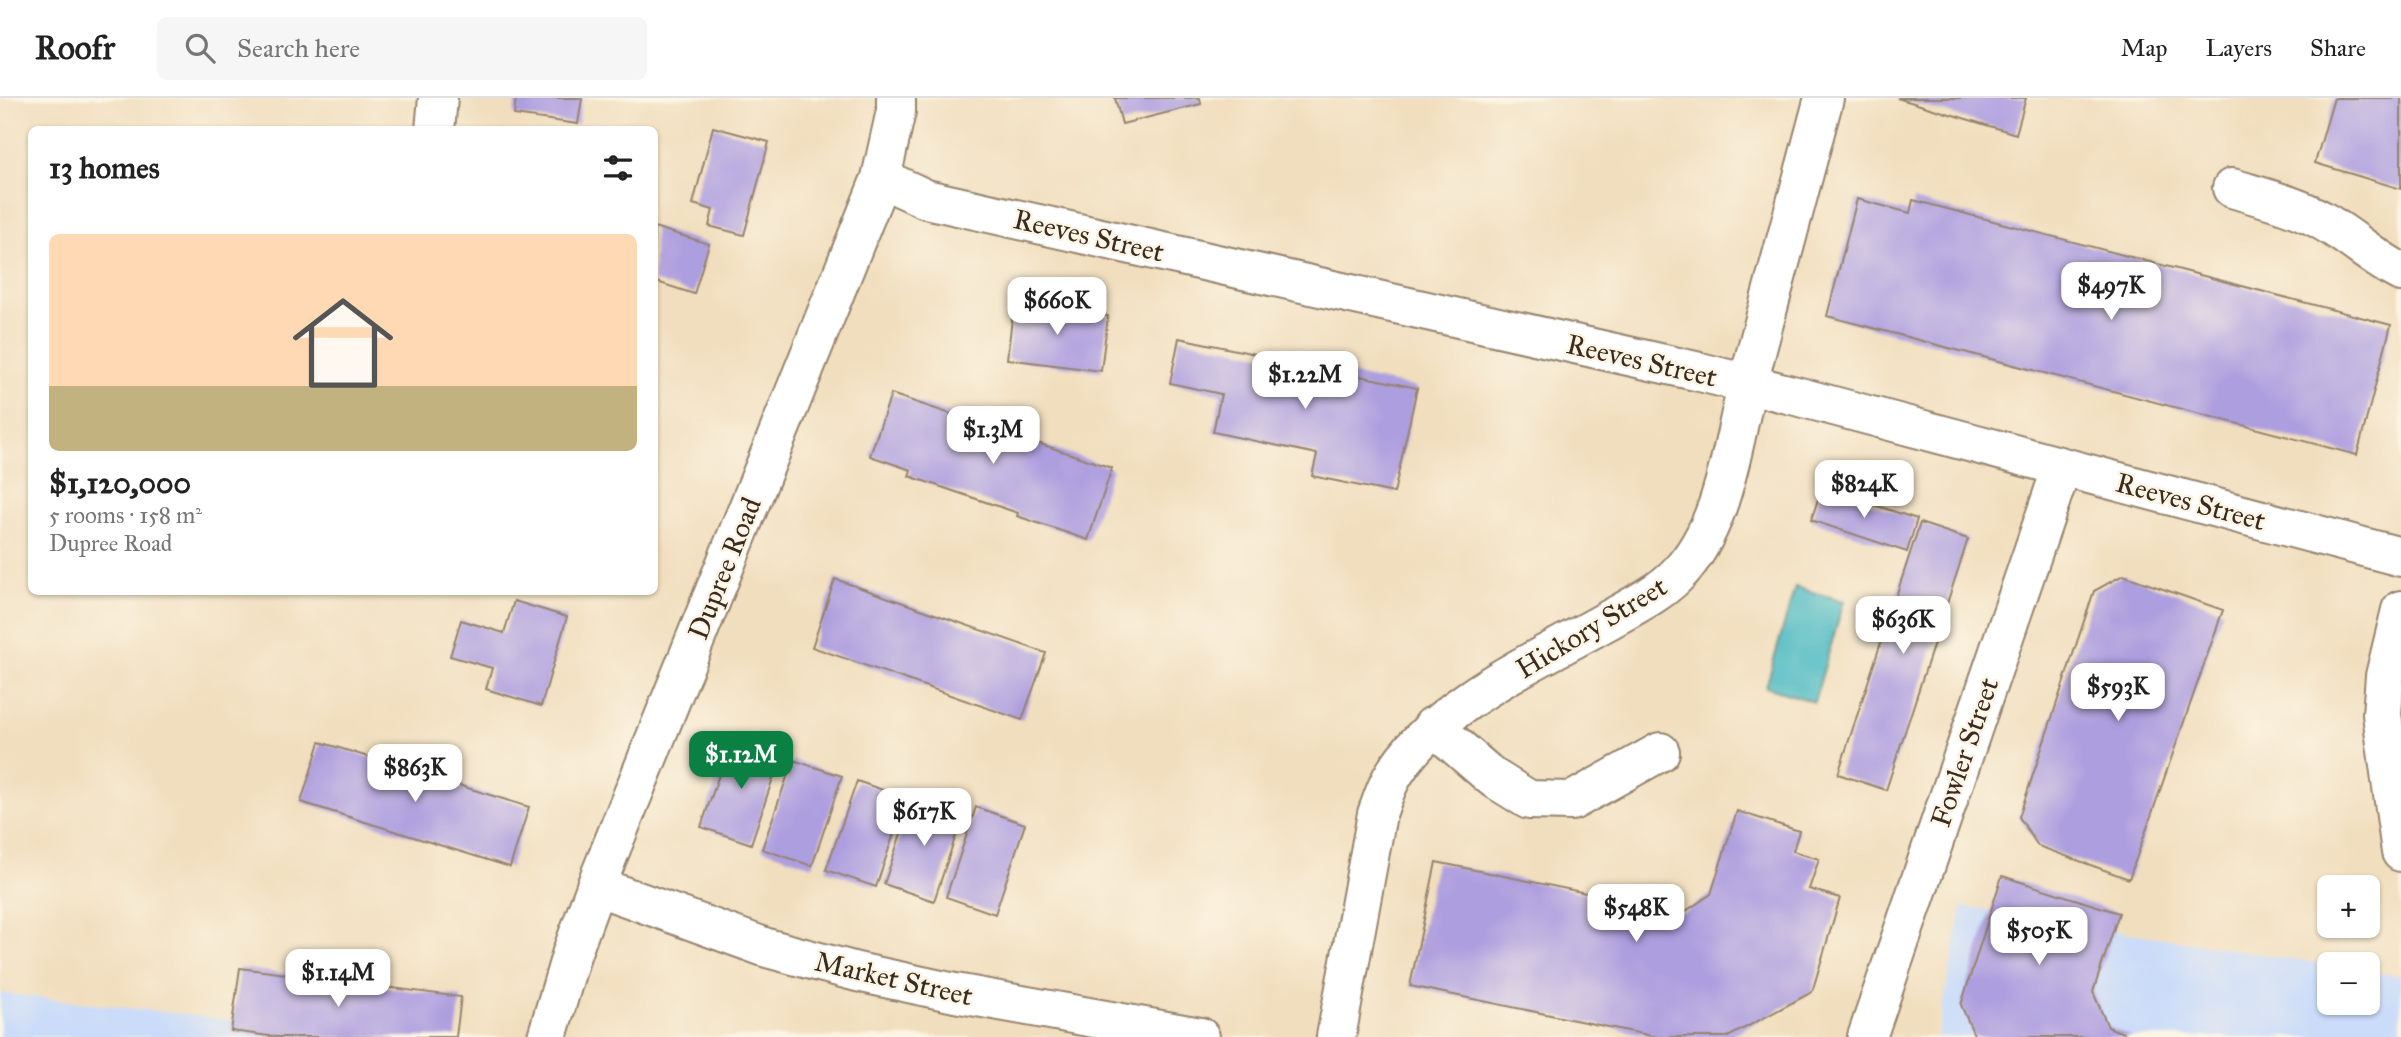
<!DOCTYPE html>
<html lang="en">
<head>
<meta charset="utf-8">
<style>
	:root { --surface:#fff; --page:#f6f6f6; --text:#222; --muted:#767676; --line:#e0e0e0; --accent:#0b8043 }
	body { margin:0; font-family:"IM FELL Great Primer",serif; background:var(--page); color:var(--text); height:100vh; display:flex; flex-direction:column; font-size:26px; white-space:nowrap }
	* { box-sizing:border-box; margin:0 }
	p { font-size:23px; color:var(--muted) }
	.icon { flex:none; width:38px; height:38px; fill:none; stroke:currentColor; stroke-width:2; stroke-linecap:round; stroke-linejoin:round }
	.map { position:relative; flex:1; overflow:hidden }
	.panel { position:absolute; left:28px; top:28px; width:630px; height:469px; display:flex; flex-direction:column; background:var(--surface); border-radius:10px; box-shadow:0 2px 5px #0004 }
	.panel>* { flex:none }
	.fabs { position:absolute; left:2317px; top:777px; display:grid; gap:14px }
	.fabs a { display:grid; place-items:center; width:63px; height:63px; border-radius:10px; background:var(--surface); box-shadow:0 2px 5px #0004; font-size:35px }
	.price { position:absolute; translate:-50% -60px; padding:0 16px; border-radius:14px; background:#fff; color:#222; font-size:23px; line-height:46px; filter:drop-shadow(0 2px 4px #0008) }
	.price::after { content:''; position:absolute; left:50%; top:42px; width:21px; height:16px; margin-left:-10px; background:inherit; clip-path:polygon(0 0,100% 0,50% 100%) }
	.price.current { background:var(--accent); color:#fff }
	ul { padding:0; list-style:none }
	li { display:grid; align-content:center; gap:14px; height:371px; padding:0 21px }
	li span { display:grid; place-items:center; height:217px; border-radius:10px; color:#555 }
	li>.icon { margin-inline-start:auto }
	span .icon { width:126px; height:126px; fill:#fffc; stroke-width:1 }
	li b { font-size:30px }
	h2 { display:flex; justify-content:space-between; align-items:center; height:84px; padding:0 21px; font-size:30px }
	header { display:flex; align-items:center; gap:42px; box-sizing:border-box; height:98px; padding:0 35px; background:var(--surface); border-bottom:2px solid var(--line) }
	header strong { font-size:33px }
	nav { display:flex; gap:38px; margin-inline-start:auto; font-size:24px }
	.search { width:490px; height:63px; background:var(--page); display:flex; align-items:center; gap:18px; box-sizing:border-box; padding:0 24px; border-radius:10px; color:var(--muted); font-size:26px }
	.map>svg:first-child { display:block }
</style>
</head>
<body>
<header>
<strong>Roofr</strong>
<div class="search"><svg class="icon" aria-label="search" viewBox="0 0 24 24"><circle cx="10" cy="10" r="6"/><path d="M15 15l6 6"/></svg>Search here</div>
<nav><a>Map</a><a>Layers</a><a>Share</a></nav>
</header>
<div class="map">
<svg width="2401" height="939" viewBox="0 0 2401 939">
	<rect width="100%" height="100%" fill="#fcf5e5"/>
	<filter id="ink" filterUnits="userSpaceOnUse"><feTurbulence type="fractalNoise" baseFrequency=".0143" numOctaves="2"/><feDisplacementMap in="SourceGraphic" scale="14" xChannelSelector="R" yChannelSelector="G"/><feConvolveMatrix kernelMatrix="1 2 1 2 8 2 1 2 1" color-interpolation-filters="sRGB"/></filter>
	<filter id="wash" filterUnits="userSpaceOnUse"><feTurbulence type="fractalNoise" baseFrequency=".00686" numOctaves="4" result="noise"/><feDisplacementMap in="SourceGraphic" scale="28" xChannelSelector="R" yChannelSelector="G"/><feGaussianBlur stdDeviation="1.57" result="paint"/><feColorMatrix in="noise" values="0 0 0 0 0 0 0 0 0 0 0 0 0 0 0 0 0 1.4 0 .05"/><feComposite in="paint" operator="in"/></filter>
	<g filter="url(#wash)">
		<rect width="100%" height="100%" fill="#f1debe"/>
		<path fill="#cadcf9" d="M1962,808L2329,867V905H2368V873L2401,878V939H1937Z
			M0,895L379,939H0Z"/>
		<path fill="#4bbac2" stroke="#437270" stroke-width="2" d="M1795,489L1844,503L1814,604L1766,589Z"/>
		<g id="blocks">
			<path fill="#ad9edf" d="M516,0H582L578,26L514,17Z
				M1115,0H1200L1201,6L1122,26Z
				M1897,0H2026L2016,36Z
				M2334,0H2401V91L2315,65Z
				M713,29L769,44L744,137L709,128L713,112L693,106Z
				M1857,101L1910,115L1913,102L2391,227L2357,357L1827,218Z
				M654,129L709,146L694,196L654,183Z
				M1014,205L1108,218L1101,273L1007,261Z
				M1179,240L1417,290L1394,395L1312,378L1317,356L1213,334L1221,296L1170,285Z
				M891,296L1112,370L1088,442L1017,418L1018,415L909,378L911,372L870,358Z
				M1822,390L1917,421L1907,454L1811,422Z
				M1920,425L1968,441L1886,692L1838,676Z
				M2123,477L2223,512L2129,781L2038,748L2019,719L2094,493Z
				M835,481L1046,555L1022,622L812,549Z
				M514,503L567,519L541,608L486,591L492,570L450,558L461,522L504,535Z
				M732,639L781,656L751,746L701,729Z
				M320,644L529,709L510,769L301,704Z
				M793,662L842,678L812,768L762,751Z
				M857,683L906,700L876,789L826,772Z
				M914,697L964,713L934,803L884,786Z
				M976,709L1025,726L995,816L946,799Z
				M1737,713L1799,733L1793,753L1819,761L1809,791L1840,800L1812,894L1728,939H1657L1410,888L1436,764L1683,815L1711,796Z
				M2002,778L2119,815L2093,894L2108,929L2133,939H1975L1961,907Z
				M240,870L461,899L456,939H277L231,933Z"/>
		</g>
	</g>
	<g filter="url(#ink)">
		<use href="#blocks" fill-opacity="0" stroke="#96846e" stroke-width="2"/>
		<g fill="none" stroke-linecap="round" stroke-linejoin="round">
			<defs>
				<path id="minor" d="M435,32L438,0
					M881,80L926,101L1700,274L1796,298L2401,459
					M2232,90C2265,100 2299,108 2328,126C2354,141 2374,161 2401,174
					M2401,512L2385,578L2382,616L2401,754
					M1433,628L1492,679L1529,702L1572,703L1660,654
					M596,788L767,850L857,874L955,895L1200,939
					M547,939L572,854L600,778L881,80L896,13V0
					M1336,939L1377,716C1381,705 1385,692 1391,681C1432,608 1534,564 1605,524C1629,510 1657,497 1676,478C1725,430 1732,345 1749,281C1774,188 1799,94 1824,0
					M1867,939L2062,369"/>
			</defs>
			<use href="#minor" stroke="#96846e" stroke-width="42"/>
			<use href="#minor" stroke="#fff" stroke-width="38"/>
		</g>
	</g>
	<g text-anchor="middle" stroke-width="5" stroke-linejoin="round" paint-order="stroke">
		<g font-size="28" fill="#3b2a1e" stroke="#fcf5e5">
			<text transform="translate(1089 137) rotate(13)" y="10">Reeves Street</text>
			<text transform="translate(1642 262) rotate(13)" y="10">Reeves Street</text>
			<text transform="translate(2191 403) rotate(15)" y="10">Reeves Street</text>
			<text transform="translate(724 470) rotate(-68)" y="10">Dupree Road</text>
			<text transform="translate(1591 529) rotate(-31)" y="10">Hickory Street</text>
			<text transform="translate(1964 654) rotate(-71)" y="10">Fowler Street</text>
			<text transform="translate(894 880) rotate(13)" y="10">Market Street</text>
		</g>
	</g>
</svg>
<div class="fabs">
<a>+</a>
<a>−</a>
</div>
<b class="price" style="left:2111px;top:224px">$497K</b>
<b class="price" style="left:1057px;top:239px">$660K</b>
<b class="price" style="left:1305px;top:313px">$1.22M</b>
<b class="price" style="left:993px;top:368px">$1.3M</b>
<b class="price" style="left:1864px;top:422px">$824K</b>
<b class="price" style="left:1903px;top:558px">$636K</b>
<b class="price" style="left:2118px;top:625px">$593K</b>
<b class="price current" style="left:741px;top:693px">$1.12M</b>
<b class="price" style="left:415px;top:706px">$863K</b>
<b class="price" style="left:924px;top:750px">$617K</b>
<b class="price" style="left:1636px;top:846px">$548K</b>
<b class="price" style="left:2039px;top:869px">$505K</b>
<b class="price" style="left:338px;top:911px">$1.14M</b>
<section class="panel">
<h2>13 homes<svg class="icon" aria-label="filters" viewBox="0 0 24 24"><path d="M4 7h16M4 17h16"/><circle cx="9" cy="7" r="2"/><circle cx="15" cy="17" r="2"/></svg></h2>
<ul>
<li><span style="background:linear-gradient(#ffd9b3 70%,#c2b280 0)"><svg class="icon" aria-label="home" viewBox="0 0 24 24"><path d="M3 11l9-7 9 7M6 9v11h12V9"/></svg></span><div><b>$1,120,000</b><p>5 rooms · 158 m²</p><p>Dupree Road</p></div></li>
</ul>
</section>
</div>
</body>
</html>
